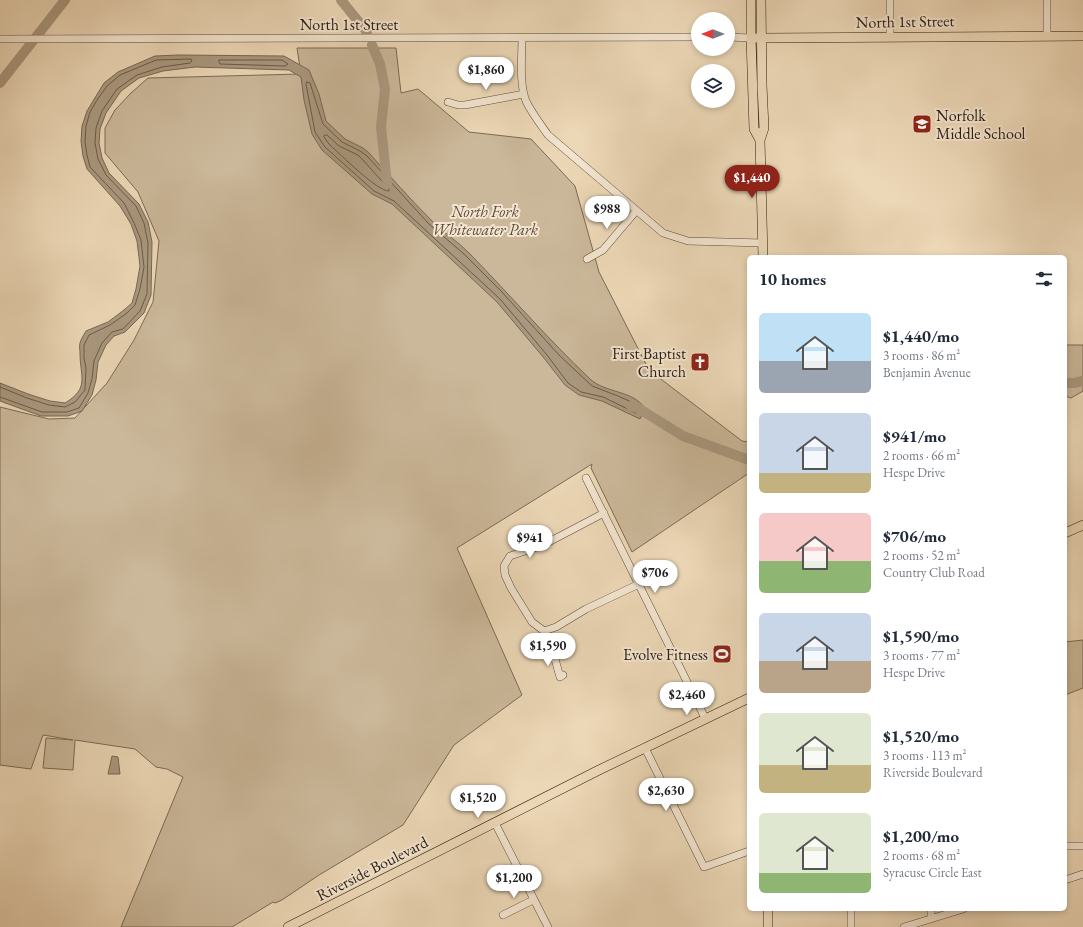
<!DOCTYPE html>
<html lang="en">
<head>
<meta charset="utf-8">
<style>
	:root { --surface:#fff; --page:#f2f2f3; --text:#1f2937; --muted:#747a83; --accent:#8f2418 }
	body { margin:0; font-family:"EB Garamond",serif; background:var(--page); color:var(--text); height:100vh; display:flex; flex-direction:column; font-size:15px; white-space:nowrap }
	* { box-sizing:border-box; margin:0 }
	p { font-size:13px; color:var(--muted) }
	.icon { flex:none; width:22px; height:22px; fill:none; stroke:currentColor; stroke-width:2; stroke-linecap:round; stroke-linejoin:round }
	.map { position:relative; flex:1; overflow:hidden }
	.side { position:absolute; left:747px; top:255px; width:320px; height:656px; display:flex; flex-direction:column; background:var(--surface); border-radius:6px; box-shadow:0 2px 6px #0003 }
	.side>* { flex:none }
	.needle { width:26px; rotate:270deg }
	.fabs { position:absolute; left:691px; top:12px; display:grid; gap:8px }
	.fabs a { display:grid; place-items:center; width:44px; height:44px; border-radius:50%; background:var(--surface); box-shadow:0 2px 6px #0003; font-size:20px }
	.price { position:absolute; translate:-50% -34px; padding:0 9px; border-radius:14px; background:#fff; color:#222; font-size:13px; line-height:26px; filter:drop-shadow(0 1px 2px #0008) }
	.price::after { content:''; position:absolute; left:50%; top:24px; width:12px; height:9px; margin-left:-6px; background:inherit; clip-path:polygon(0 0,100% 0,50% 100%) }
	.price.on { background:var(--accent); color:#fff }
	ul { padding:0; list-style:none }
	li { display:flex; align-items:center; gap:12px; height:100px; padding:0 12px }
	li span { display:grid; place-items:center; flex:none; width:112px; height:80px; border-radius:6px; color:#555 }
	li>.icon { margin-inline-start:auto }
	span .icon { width:48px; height:48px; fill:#fffc; stroke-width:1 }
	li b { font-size:17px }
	h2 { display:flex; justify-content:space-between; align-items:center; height:48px; padding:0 12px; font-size:17px }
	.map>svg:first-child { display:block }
</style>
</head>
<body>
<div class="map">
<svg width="1083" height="927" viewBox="0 0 1083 927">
	<rect width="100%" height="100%" fill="#ecd7b6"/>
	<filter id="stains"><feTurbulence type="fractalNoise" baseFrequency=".005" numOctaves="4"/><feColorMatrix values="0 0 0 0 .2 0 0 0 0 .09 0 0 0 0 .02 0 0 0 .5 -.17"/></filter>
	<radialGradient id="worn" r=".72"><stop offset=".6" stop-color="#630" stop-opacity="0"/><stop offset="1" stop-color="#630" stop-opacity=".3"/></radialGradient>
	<path fill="#cbb89a" stroke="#7a6b56" d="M297,48H396L401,93L418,89L469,132L531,139L575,186L599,272L649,370L742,441L749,442V473L632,552L591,468L592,464L457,548L522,695L454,745L403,825L319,875L282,900L275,903L273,902L232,927H121L183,777L167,769L156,767L135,749L75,740L73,770L43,768L46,738L73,740L43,735L31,769L0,765V407L49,419L75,418L107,383L134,340L153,302L159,241L138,192L105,153V128L115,110L131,93L148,78L301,74Z
		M1065,345H1083V391L1071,398L1065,396Z
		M1083,640V688L1065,695V642Z"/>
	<path fill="#aa987e" stroke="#776753" d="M178,55L284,56L309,70L319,94L326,121L345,139L363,148L369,153C390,176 410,199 431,220C443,233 458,241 470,254C510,295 548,339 590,379C605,393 632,390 645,408L640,419L602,401L579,395L565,385L544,358L497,302L392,204L372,194L322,150L312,134L304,100L301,77L289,70L195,67L163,71L139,78L121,91L106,113L100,129L99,143L102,158L109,173L139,204L148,222L152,242L151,295L144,313L125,332L114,336L106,345L98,362L96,380L92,395L82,411L68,416H41L0,401V383L28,394L50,401L65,403C90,388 80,377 80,353C80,350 79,346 80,343C81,339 84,335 86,331L108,322L124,310L132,303L136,289L140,266L137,241L131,224L120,206L87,169L83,156L81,141L82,126L87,111L104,83L118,72L155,56Z
		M112,756L118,757L120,774H108Z"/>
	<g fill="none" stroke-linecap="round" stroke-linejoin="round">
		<path stroke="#6a5b48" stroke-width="1" d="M219,60H282L288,64L285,66L220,64L219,62Z
			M307,82L310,83L323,124L342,142L360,151L367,156L429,224L464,254L501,291L559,355L592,386L618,396L638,405L640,408L638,412L636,413L603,397L581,392L568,383L547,355L500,299L394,201L374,191L325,147L315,132L306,84Z
			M325,135H327L339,146L358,155L363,160L389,189V191C378,192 340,154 329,144L324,137Z
			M0,387L27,398L49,405L65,407L75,402L85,390L86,368L84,358V345L89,335L110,325L127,313L135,305L140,289L144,267L141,240L134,223L124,203L90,167L87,155L85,142L86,126L90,112L97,100L107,86L120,75L156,60L191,59L192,61L190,63L162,67L137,75L117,89L102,111L96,128L95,143L98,159L106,175L136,206L144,223L148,243L147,294L140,311L123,329L112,332L102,343L94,361L92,379L88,393L79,408L67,412H42L0,397"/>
		<path stroke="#aa987e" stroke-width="10" d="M341,0L367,32
			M372,45L380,64L385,89L381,127L387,184
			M0,83L65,0
			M1065,383H1074L1083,381
			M631,406L638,408L683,436L749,460"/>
		<defs>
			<path id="minor" d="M890,0V37
				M1047,0V36
				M728,37L751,38
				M522,38C522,56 519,84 526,101C531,112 541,125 548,135L663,233L688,241L763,243
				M0,39L698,37
				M448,102L458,105H465L524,94
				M587,259L603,250L636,211
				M586,478L705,718
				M544,631L556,627L586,609L639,584
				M563,675L560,677L550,641L544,631L532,622L511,588L505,575L504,566L510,556L543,545L604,513
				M645,748L704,867L749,851
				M495,823L548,927
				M1065,846H1083
				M1065,880L1083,874
				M851,909V927
				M931,909V919
				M503,915L533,900
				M904,927L963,909"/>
			<path id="major" d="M751,0V38L754,129L760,140
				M761,0L762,85L764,128L760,140L763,257
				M751,38L1083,36
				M1065,533L1083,525
				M768,909V927
				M288,927L599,770L749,698"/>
		</defs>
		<use href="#minor" stroke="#5a4c3b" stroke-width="8"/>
		<use href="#major" stroke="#2a1e12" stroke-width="10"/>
		<use href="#minor" stroke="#f3e5d0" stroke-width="7"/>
		<use href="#major" stroke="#ecd7b6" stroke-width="9"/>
	</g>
	<defs>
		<symbol id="school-square" viewBox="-11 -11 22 22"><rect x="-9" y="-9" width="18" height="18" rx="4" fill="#8f2418" stroke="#f3e5d0"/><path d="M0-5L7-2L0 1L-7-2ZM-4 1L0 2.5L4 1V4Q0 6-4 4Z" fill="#fff"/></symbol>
		<symbol id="church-square" viewBox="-11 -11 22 22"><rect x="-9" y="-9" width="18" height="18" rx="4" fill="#8f2418" stroke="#f3e5d0"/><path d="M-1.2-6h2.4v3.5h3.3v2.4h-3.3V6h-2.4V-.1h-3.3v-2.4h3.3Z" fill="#fff"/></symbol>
		<symbol id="stadium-square" viewBox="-11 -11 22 22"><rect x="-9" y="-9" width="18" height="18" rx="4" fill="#8f2418" stroke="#f3e5d0"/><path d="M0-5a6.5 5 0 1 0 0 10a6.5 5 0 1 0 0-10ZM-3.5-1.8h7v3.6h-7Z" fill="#fff"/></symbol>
	</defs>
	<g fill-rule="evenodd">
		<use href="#school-square" x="911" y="113" width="22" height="22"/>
		<use href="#church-square" x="689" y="351" width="22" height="22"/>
		<use href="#stadium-square" x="711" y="643" width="22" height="22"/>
	</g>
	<g text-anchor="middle" stroke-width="4" stroke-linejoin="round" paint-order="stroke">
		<g font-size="16" fill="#2a1e12" stroke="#f3e5d0">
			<text transform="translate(905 21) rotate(-1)" y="6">North 1st Street</text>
			<text x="349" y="30">North 1st Street</text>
			<text transform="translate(372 868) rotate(-27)" y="6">Riverside Boulevard</text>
		</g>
		<g font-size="16" fill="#2a1e12" stroke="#f3e5d0" text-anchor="end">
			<text x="936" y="121" text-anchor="start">Norfolk<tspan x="936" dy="18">Middle School</tspan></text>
			<text x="686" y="359">First Baptist<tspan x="686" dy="18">Church</tspan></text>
			<text x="708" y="660">Evolve Fitness</text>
		</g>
		<g font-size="16" font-style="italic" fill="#5a4c3b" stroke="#f3e5d0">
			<text x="485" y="217">North Fork<tspan x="485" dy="18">Whitewater Park</tspan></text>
		</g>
	</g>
	<rect width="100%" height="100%" filter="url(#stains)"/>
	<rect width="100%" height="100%" fill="url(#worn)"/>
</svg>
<div class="fabs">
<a><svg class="needle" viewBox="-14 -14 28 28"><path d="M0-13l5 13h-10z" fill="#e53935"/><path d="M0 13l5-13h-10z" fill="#747a83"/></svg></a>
<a><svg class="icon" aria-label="layers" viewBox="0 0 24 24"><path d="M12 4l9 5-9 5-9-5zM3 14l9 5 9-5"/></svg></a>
</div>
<b class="price" style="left:486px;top:91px">$1,860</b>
<b class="price on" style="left:752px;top:199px">$1,440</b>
<b class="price" style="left:607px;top:230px">$988</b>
<b class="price" style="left:530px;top:559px">$941</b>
<b class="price" style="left:655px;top:594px">$706</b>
<b class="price" style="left:548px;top:667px">$1,590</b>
<b class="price" style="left:687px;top:716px">$2,460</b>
<b class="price" style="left:666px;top:812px">$2,630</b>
<b class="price" style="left:478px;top:819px">$1,520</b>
<b class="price" style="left:514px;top:899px">$1,200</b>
<section class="side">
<h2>10 homes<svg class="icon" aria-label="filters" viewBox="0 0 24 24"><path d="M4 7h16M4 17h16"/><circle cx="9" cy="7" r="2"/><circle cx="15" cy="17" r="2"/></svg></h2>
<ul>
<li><span style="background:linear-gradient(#bfe0f5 60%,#9aa5b1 0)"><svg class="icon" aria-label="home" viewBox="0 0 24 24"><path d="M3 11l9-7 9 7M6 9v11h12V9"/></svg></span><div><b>$1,440/mo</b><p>3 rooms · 86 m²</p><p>Benjamin Avenue</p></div></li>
<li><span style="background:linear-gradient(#c9d6e8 75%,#c2b280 0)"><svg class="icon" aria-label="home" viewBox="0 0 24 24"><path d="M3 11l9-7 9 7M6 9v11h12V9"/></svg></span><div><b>$941/mo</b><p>2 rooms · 66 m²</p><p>Hespe Drive</p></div></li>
<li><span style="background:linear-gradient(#f6c9c9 60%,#8fb573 0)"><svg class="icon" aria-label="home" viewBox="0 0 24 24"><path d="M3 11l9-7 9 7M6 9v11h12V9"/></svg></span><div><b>$706/mo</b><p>2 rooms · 52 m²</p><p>Country Club Road</p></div></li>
<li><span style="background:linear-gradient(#c9d6e8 60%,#b9a48a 0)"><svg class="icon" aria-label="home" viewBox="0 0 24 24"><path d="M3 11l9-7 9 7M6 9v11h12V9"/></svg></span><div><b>$1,590/mo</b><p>3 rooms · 77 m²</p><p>Hespe Drive</p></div></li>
<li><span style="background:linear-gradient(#dfe7d0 65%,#c2b280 0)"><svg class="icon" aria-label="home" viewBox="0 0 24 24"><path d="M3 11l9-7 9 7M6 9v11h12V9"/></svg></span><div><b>$1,520/mo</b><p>3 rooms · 113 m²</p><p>Riverside Boulevard</p></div></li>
<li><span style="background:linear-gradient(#dfe7d0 75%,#8fb573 0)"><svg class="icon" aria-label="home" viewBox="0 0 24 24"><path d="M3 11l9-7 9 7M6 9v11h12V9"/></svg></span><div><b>$1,200/mo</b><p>2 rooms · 68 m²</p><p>Syracuse Circle East</p></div></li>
</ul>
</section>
</div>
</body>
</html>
